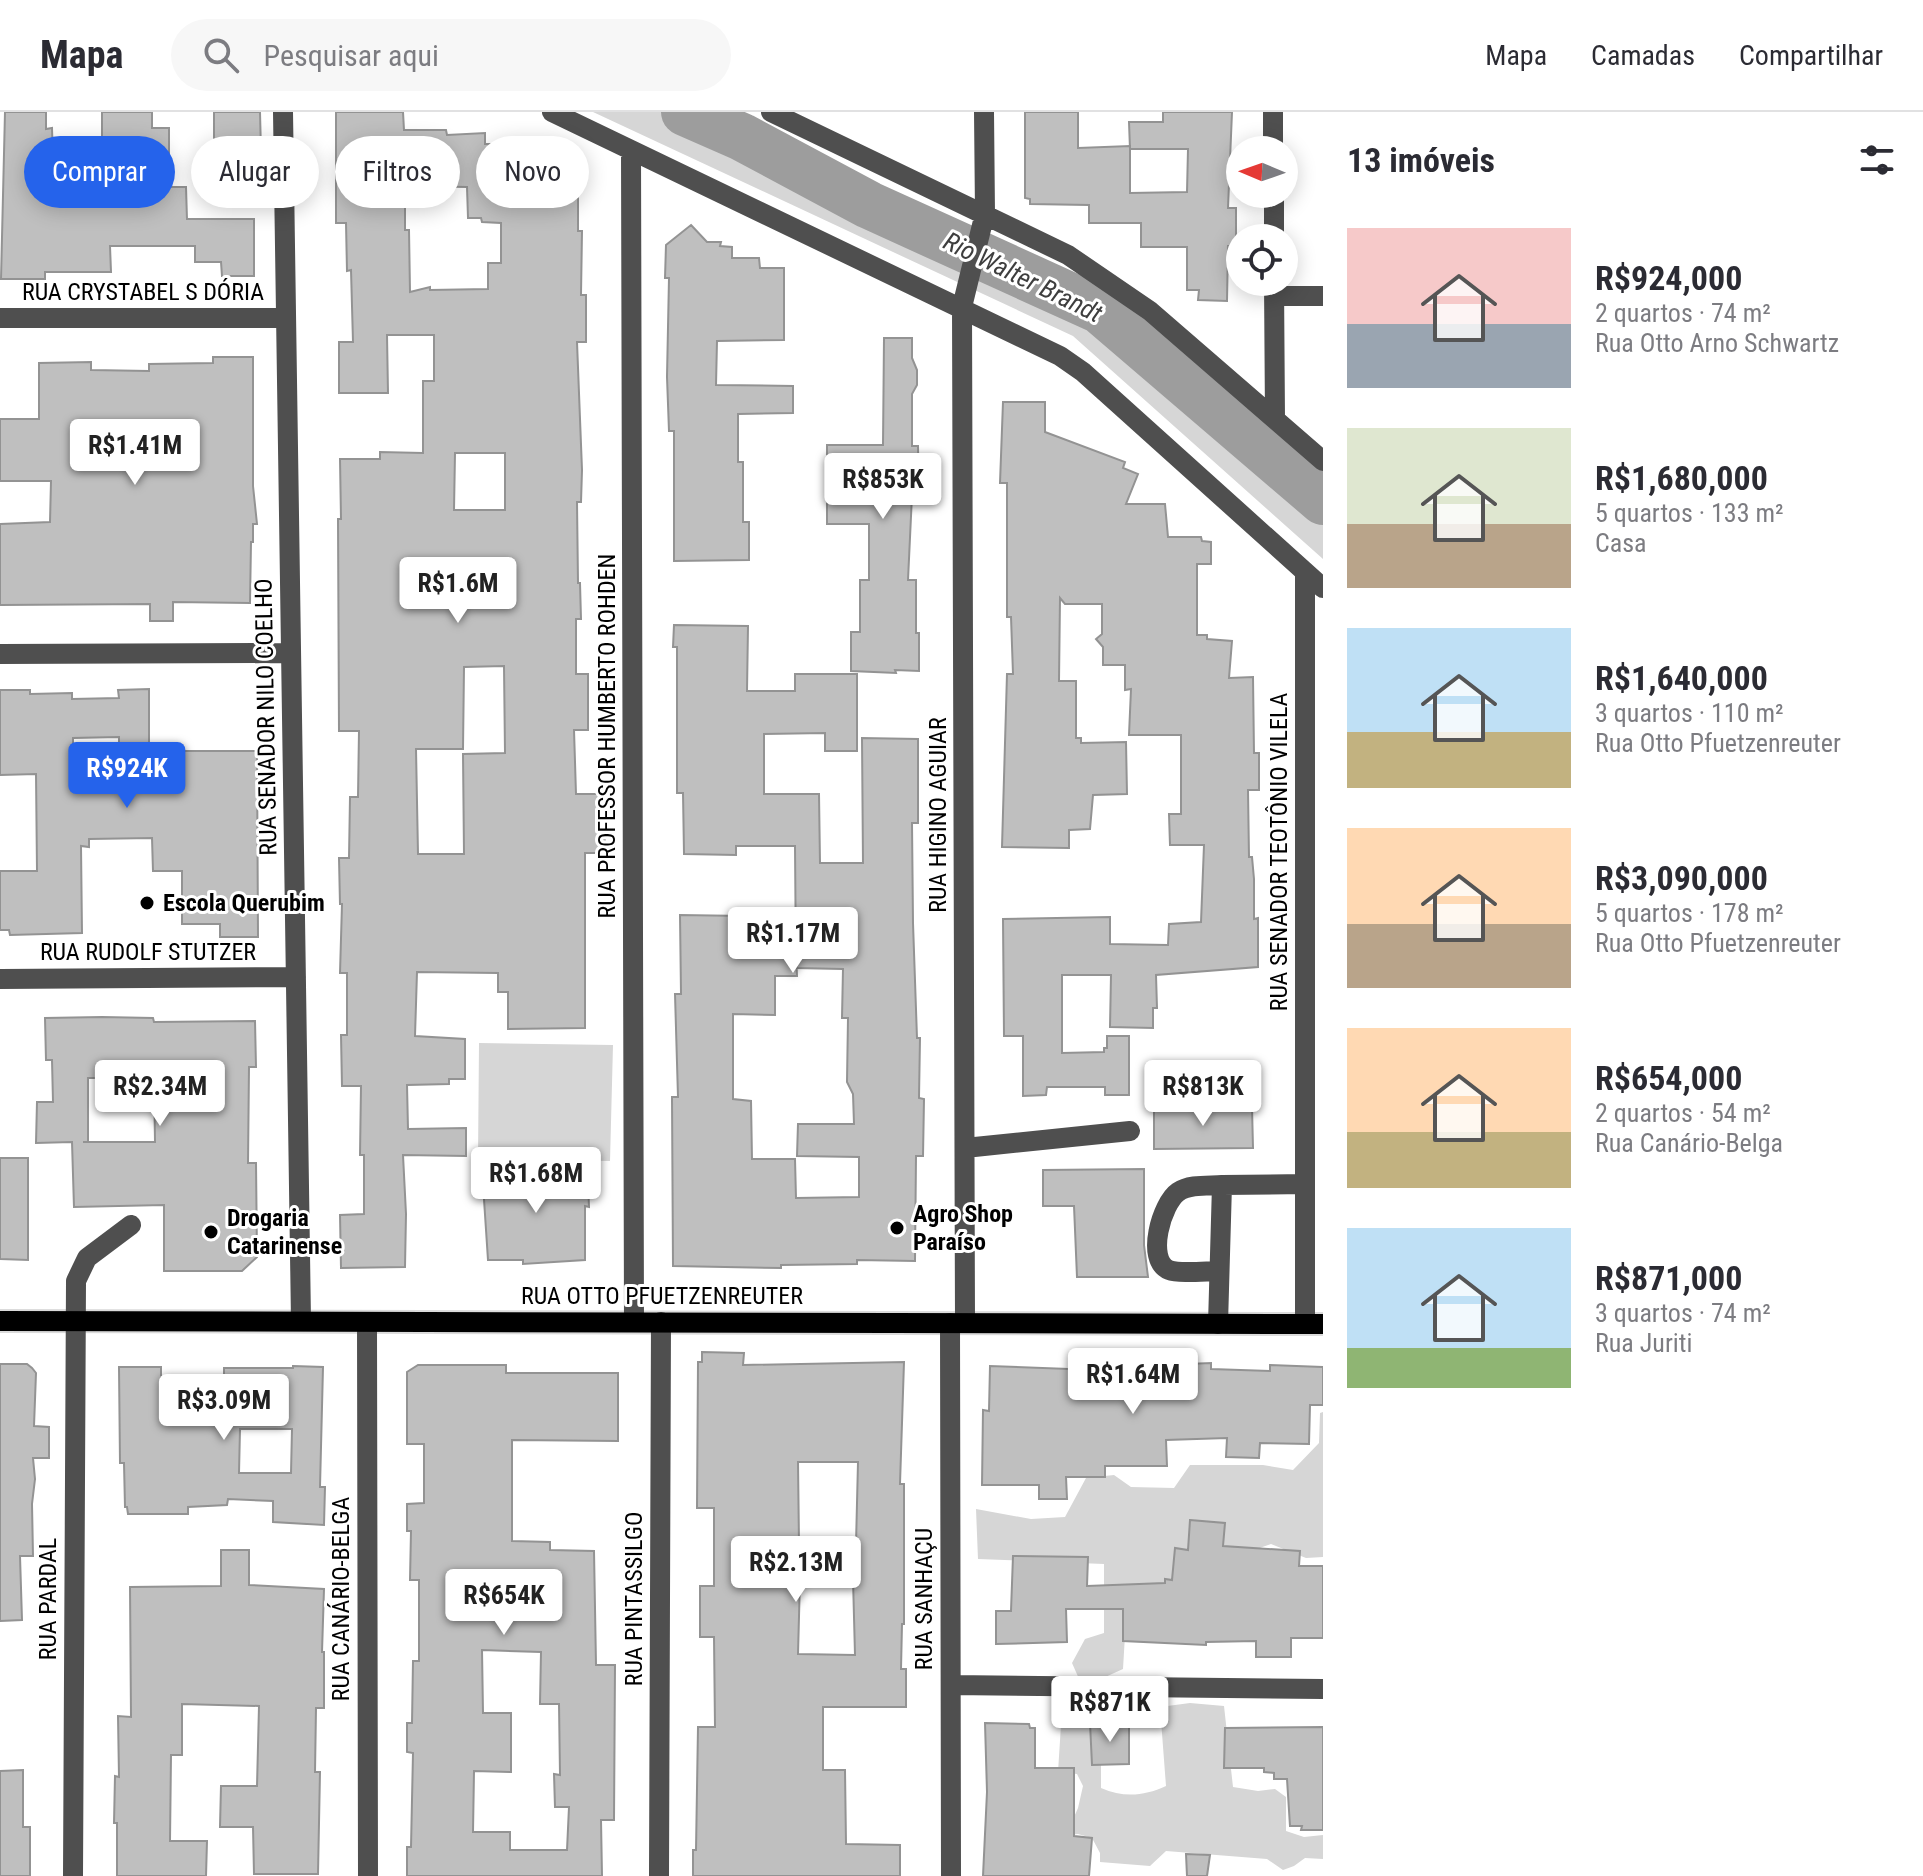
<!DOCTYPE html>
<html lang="pt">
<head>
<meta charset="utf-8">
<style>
	:root { --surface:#fff; --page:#f7f7f7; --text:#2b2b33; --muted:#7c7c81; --line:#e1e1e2; --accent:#2563eb }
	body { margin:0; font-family:"Roboto Condensed",sans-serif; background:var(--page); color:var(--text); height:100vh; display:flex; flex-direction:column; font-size:30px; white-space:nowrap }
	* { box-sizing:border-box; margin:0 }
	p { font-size:26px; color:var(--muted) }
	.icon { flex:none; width:44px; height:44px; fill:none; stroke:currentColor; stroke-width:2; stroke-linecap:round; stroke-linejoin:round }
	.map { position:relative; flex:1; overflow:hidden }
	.panel { display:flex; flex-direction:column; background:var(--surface); width:600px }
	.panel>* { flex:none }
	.hud { position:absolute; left:24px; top:24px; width:760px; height:72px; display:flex; gap:16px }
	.needle { width:52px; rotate:272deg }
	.controls { position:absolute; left:1226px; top:24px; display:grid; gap:16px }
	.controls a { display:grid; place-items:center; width:72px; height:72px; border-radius:50%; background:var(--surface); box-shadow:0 4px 20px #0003; font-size:40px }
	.price { position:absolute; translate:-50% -68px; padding:0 18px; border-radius:8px; background:#fff; color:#222; font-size:26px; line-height:52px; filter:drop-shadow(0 2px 4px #0008) }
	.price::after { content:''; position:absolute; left:50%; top:48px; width:24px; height:18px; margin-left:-12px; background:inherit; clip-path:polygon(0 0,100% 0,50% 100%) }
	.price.on { background:var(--accent); color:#fff }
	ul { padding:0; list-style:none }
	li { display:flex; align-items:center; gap:24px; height:200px; padding:0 24px }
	li span { display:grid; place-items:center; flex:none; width:224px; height:160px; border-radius:0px; color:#555 }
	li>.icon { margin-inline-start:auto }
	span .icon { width:96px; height:96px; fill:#fffc; stroke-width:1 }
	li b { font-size:34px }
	h2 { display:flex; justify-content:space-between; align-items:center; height:96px; padding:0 24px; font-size:34px }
	.chip { padding:0 28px; border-radius:36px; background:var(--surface); box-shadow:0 4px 20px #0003; font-size:28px; line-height:72px }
	.chip.on { background:var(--accent); color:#fff }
	header { display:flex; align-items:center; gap:48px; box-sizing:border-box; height:112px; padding:0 40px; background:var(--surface); border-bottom:2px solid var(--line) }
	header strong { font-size:38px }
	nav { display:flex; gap:44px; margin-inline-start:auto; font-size:28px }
	.search { width:560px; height:72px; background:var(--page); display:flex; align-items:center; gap:20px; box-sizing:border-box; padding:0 28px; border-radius:44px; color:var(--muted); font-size:30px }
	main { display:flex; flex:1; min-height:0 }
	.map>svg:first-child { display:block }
</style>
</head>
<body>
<header>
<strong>Mapa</strong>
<div class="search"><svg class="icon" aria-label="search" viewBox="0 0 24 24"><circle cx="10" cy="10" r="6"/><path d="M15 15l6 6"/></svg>Pesquisar aqui</div>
<nav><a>Mapa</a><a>Camadas</a><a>Compartilhar</a></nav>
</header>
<main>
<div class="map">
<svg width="1323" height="1764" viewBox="0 0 1323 1764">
	<rect width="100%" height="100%" fill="#fff"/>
	<path fill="#d6d6d6" d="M593,0H705L1124,203L1323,378V447L1073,224Z
		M479,931L613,933L610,1049L478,1047Z
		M1323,1300V1445L1306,1446L1271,1432L1234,1445L1126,1506L1123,1557L1103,1566L1080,1569L1072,1551L1085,1527L1104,1521V1452L978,1447L976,1397L1031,1407L1065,1405L1086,1366L1114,1363L1131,1375L1174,1376L1190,1353H1263L1293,1358L1319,1331L1320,1301Z
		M1190,1591L1224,1594L1233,1675L1258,1679L1275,1677L1286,1685V1719L1304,1725L1323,1723V1747L1305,1746L1294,1754L1283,1758L1267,1747L1166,1739L1150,1754L1100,1750V1741L1092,1726L1078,1722L1066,1723L1078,1696L1083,1674L1077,1662L1058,1660L1061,1613L1085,1612L1101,1618V1676C1124,1686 1144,1684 1166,1674L1160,1595Z"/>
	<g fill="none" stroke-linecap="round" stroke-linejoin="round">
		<path stroke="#9d9d9d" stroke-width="48" d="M685,0L742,25L869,93L1100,198L1323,389"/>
	</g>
	<path fill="#bfbfbf" stroke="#939393" stroke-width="2" fill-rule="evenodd" d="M5,0H46V17L52,16L53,50H102V0H152V16H169V75H186L187,107H254V164H222L221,150H195V134H110L111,160H45V167H1Z
		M214,0H260L261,39H214Z
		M336,0H403L404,18H446L447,23L485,21V32H490L491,37H516V55H552V71L564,70L565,77L578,76V119H582L581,183H586V230H577L582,358L581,390H577L578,471H580L581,507H576V562H588V618H574L576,682H604L605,741H585V916L508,917V880H498V861L417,860L415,924L465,927V967H449V972L407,973L408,1017L466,1016V1044L403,1043L406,1102L405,1155L341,1156L340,1103L364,1102V1043H360L361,974H342L341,923H347V861H340L342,792H340L339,746H349L350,685H358L359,619H339L338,407H341L340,347H380V340L423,341V269H434V223H387L388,281H339V230H353L351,158L347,159L346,111H336ZM405,74L467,75L468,106H481L482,110L501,111V151H488V177L430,178V175L410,180L409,118H405ZM455,341H505V398H454ZM504,554L505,641L463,642L464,742H418L416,637H463L464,555Z
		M1025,0H1078V36L1130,34V81L1187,80L1188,37H1130L1129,10H1163V0H1232L1228,96H1236V134H1228L1227,189L1198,188L1199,178H1187V135H1141V111H1089V93L1030,92V87L1025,86Z
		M691,113L707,130H721L720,134L732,135V146H759L760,156H784V228L717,229L716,273L793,274V301L738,302V350H743V410H749V448L674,449V319H669L667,265L669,166H665L666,133Z
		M884,226H912V246L917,258V273L912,282V334H918L919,383H912L908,468H916V521H919V559L895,558L896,561L851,559V520H860V468H869V412H827V333H883Z
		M213,245H253V374L257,412H253V430H251L250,491L173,490V509H150V492L0,493V412L50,410L51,369H0V307H39V251L91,250V258L149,259V252L213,251Z
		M1003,290H1045V320L1125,350L1123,356L1138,362L1126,392H1165L1168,425H1201L1202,429L1211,430V452H1197V523H1207V527L1232,529L1229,566L1253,565L1254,641H1259V678H1248L1249,745H1252L1254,767V807L1258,806V855L1156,863L1157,896H1153V916L1110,915L1111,863H1062V941L1104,940V936H1107V924H1129V983H1105V975H1047L1046,983L1023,984V924H1004L1003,807L1110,805V832L1168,833L1169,812L1201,810L1204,733H1170L1169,702H1181V623H1129L1131,577L1125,578V553H1103V535L1096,527L1102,522V492H1065L1060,486L1059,569H1076V626H1081V631L1126,630L1127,682L1093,683L1090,717L1069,718V736L1002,735L1007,562H1013L1011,505H1007V371H1000Z
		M674,513L748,514L747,579H795V562H857V639H825V621L764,622V682H819L820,751H863L862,626L918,627V711H912L913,811L917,926H920L919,986L924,987L923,1044H916L915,1149L857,1148V1152L781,1153V1156L673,1154L672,985H678L675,882H681L680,803L745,804L746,839H796L797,864H775V903L733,902V987L751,989L752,1047H795L796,1086L859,1085V1045L797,1044L798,1012H854L853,982L847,970L848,906H842L843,857L796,856L795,734H736V743L684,742L683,681H677V535H673Z
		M149,577V639H257L258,825H220V812H182V759H153L152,726L89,727V735L81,734L82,821L10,823L9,818H0V759H37L36,662L0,663V578H30V582L72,581V587L119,586L118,578ZM119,625V675H73V626Z
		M102,905L153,906L154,910L255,909L256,955H249L248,1051H256L257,1145L242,1159H164V1093L74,1095L72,1030L36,1031L37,990H53L52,948H46L45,906ZM88,966H154L155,1030H83H88Z
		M1252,995L1253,1036L1154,1037V996Z
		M0,1046H28V1148L0,1147Z
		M482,1057H584V1070H588L589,1095L585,1094V1148L523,1152V1148H488Z
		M1144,1057V1133L1148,1165H1077L1074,1094H1043V1058Z
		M702,1240L744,1241L743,1253L904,1250L900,1372H904V1512H902L901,1557H906V1595H823V1658H845L846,1732L900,1733V1764H693V1738H696L698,1615H715L714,1525H700V1474H714V1396H697L698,1250H702ZM798,1350H858L856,1432H799ZM800,1467H853L855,1543L798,1542Z
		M1069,1246L1161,1249V1253L1211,1251V1257L1270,1259V1253L1323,1255V1293H1310L1309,1332L1260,1331L1259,1346L1226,1345L1227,1326L1166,1328L1167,1354H1105V1365H1066L1067,1387H1039V1373H982L983,1298L989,1299L990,1254L1069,1257Z
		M0,1252H27L32,1256L36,1261L34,1314L49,1315V1346H33L35,1367L32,1392L33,1444H20L22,1508L0,1509Z
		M418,1253H506V1261H618V1329L512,1328V1429L550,1430V1438L594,1439L596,1553H615L614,1708H601L602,1764H407V1735H411L413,1641L407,1640V1611H412L413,1549H419V1468H410L411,1419H407V1392L424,1391V1332H407V1260ZM482,1538L541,1540L540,1592H559L560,1663L554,1662L555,1695H569L567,1738H510V1720H473L474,1659L511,1660V1601H483Z
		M293,1254L323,1255L320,1375H325L324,1413L273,1410V1389L228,1387L227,1393L188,1395V1402H128L127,1395H125L124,1351H120L119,1255H161V1270L224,1272V1256H293ZM240,1317H292L291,1361H239Z
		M1190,1408L1225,1411L1223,1434L1300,1439L1299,1454H1323V1526H1291V1545H1256V1529L1206,1530V1533L1123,1529V1497H1066L1067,1530L996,1532V1499H1011L1013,1444L1088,1445L1087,1474L1165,1471V1467L1172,1468L1175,1436L1188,1438Z
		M221,1438H249V1473L324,1477L322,1540H324V1596H316L315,1660H320L318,1762H254L253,1715H220L221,1674H257L259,1594L182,1592V1643H171L170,1729H207L206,1764H117V1711H114L115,1664L119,1665L118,1604L131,1605L130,1475L221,1474Z
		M985,1611L1029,1612L1030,1616H1035V1656H1074V1724L1092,1726L1089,1764H983L987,1680Z
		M1090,1611L1129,1612V1652L1092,1653Z
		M1323,1615V1718H1301L1302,1714H1290L1287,1667H1274V1661L1264,1660V1656H1224L1225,1616Z
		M23,1658V1715H30V1764H0V1659Z
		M1186,1742L1210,1743L1207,1764H1187Z"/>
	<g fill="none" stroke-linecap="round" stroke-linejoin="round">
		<defs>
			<path id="major" d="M0,1209L1323,1212"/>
		</defs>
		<use href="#major" stroke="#dbdbdb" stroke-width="24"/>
		<path stroke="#4f4f4f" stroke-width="20" d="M283,0L301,1209
			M552,0L1060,244L1083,260L1323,476
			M771,0L1068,143L1150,199L1323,349
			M1273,0V38
			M631,38L634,1210
			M1274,82V126
			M1274,170L1275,307
			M1275,184H1323
			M0,206H286
			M0,542L291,541
			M0,867L296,865
			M965,1036L1130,1019
			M1219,1159C1207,1159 1179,1162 1169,1158C1145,1148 1162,1091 1178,1080C1190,1072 1208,1074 1222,1073
			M367,1210L368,1764
			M950,1211L951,1764
			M965,1211L962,195L985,101L984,0
			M1218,1212L1222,1073L1305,1072
			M1305,1212V460
			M951,1573L1323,1577
			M73,1764L76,1169L87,1146L131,1113
			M659,1764L661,1210"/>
		<use href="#major" stroke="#000" stroke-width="20"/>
	</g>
	<g fill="#000" stroke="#fff" stroke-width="3">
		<circle cx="147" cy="791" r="8"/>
		<circle cx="897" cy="1116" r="8"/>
		<circle cx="211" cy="1120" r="8"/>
	</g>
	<g text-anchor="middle" stroke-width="6" stroke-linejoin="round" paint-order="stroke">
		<g font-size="24" fill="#000" stroke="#fff">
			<text x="143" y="188">RUA CRYSTABEL S DÓRIA</text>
			<text transform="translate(266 605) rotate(-91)" y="8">RUA SENADOR NILO COELHO</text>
			<text transform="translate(607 624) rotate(-90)" y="8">RUA PROFESSOR HUMBERTO ROHDEN</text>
			<text transform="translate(938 703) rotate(-90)" y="8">RUA HIGINO AGUIAR</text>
			<text transform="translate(1279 740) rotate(-90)" y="8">RUA SENADOR TEOTÔNIO VILELA</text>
			<text x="148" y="848">RUA RUDOLF STUTZER</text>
			<text x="662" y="1192">RUA OTTO PFUETZENREUTER</text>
			<text transform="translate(48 1487) rotate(-90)" y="8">RUA PARDAL</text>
			<text transform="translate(341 1487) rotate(-90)" y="8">RUA CANÁRIO-BELGA</text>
			<text transform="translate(634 1487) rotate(-90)" y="8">RUA PINTASSILGO</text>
			<text transform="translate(924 1487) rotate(-90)" y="8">RUA SANHAÇU</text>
		</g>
		<g font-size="24" font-weight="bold" fill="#000" stroke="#fff" text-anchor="start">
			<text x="163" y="799">Escola Querubim</text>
			<text x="913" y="1110">Agro Shop<tspan x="913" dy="28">Paraíso</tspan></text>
			<text x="227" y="1114">Drogaria<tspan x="227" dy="28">Catarinense</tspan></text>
		</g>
		<g font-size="26" font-style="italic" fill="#3e3e3e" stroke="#fff">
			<text transform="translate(1023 165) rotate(26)" y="9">Rio Walter Brandt</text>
		</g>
	</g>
</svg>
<div class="controls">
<a><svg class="needle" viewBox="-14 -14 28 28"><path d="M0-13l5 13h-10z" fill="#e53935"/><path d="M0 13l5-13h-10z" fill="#7c7c81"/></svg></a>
<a><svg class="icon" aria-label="locate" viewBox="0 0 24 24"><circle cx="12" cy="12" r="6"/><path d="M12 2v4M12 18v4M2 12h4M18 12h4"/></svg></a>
</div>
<b class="price" style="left:135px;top:375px">R$1.41M</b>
<b class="price" style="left:883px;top:409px">R$853K</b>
<b class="price" style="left:458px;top:513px">R$1.6M</b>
<b class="price on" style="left:127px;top:698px">R$924K</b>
<b class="price" style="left:793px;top:863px">R$1.17M</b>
<b class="price" style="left:160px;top:1016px">R$2.34M</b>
<b class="price" style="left:1203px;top:1016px">R$813K</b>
<b class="price" style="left:536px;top:1103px">R$1.68M</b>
<b class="price" style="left:1133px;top:1304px">R$1.64M</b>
<b class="price" style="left:224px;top:1330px">R$3.09M</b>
<b class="price" style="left:796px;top:1492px">R$2.13M</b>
<b class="price" style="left:504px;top:1525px">R$654K</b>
<b class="price" style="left:1110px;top:1632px">R$871K</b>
<div class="hud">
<a class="chip on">Comprar</a>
<a class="chip">Alugar</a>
<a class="chip">Filtros</a>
<a class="chip">Novo</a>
</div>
</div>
<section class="panel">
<h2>13 imóveis<svg class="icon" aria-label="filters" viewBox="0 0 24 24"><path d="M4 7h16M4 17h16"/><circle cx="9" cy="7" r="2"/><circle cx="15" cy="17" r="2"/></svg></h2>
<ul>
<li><span style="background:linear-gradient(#f6c9c9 60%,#9aa5b1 0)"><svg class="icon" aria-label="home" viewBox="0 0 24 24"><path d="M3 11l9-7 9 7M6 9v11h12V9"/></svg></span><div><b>R$924,000</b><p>2 quartos · 74 m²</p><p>Rua Otto Arno Schwartz</p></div></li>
<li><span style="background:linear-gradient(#dfe7d0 60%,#b9a48a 0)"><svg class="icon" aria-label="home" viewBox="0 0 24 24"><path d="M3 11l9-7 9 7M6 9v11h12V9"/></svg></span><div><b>R$1,680,000</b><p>5 quartos · 133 m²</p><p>Casa</p></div></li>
<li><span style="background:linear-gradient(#bfe0f5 65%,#c2b280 0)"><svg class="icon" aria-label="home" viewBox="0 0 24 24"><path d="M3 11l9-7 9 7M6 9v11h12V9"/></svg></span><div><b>R$1,640,000</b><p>3 quartos · 110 m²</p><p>Rua Otto Pfuetzenreuter</p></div></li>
<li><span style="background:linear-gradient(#ffd9b3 60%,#b9a48a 0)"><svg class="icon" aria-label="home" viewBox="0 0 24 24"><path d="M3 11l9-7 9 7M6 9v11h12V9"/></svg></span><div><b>R$3,090,000</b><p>5 quartos · 178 m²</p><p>Rua Otto Pfuetzenreuter</p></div></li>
<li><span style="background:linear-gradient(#ffd9b3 65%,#c2b280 0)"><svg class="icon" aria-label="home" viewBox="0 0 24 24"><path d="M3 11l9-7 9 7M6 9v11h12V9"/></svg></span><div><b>R$654,000</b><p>2 quartos · 54 m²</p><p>Rua Canário-Belga</p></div></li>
<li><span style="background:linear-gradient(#bfe0f5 75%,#8fb573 0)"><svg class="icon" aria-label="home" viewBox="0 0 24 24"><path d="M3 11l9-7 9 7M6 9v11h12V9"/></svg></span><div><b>R$871,000</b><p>3 quartos · 74 m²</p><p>Rua Juriti</p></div></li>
</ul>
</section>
</main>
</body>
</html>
